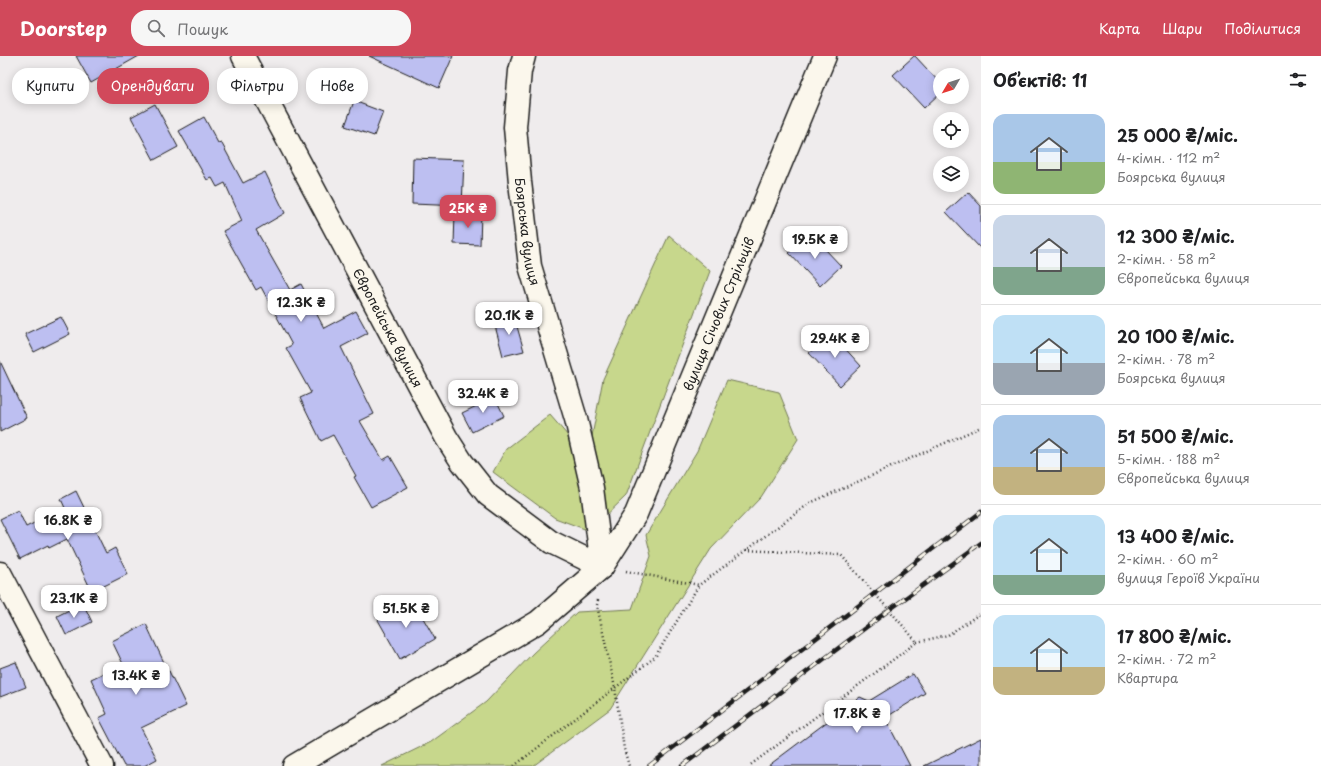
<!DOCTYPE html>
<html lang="uk">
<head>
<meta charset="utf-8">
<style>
	:root { --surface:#fff; --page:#f6f6f6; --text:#202124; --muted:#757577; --line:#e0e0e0; --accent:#d1495b }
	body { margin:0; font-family:"Playpen Sans",sans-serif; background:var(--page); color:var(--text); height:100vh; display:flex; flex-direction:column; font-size:15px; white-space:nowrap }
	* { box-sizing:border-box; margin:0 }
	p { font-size:13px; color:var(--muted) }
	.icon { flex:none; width:22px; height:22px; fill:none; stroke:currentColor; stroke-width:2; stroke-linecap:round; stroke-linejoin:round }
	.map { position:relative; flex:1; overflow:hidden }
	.side { display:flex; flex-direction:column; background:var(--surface); width:340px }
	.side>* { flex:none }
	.guide { position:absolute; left:12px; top:12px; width:380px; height:36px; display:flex; gap:8px }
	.needle { width:26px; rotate:231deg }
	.buttons { position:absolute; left:933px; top:12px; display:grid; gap:8px }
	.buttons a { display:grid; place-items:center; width:36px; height:36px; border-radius:50%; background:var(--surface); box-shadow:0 2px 10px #0003; font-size:20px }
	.price { position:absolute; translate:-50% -34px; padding:0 9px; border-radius:8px; background:#fff; color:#222; font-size:13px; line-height:26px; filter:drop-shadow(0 1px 2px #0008) }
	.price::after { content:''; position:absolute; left:50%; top:24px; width:12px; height:9px; margin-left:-6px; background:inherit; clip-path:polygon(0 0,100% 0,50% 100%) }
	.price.active { background:var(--accent); color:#fff }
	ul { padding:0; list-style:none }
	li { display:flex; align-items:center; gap:12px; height:100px; padding:0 12px }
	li+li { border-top:1px solid var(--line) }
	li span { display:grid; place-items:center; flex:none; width:112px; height:80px; border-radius:12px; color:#555 }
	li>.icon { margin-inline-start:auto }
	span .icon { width:48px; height:48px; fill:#fffc; stroke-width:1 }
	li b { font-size:17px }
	h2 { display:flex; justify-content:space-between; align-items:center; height:48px; padding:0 12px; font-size:17px }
	.tag { padding:0 14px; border-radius:16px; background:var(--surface); box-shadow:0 2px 10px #0003; font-size:14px; line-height:36px }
	.tag.active { background:var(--accent); color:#fff }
	header { display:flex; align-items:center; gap:24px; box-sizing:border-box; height:56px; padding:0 20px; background:var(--accent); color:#fff }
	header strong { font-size:19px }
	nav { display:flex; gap:22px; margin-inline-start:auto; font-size:14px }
	.search { width:280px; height:36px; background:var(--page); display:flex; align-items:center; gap:10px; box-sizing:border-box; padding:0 14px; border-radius:16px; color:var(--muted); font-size:15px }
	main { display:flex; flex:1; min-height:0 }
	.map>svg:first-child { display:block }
</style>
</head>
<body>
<header>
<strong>Doorstep</strong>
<div class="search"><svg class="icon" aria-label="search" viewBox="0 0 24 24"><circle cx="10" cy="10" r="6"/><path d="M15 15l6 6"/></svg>Пошук</div>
<nav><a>Карта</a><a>Шари</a><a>Поділитися</a></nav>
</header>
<main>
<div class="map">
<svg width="981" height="710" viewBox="0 0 981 710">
	<rect width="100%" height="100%" fill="#efeced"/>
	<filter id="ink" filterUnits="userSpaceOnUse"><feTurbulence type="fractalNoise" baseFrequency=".025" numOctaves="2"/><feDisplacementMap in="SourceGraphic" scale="8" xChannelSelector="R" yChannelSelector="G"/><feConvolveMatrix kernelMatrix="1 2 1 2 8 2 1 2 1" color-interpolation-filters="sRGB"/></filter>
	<g filter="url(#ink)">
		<path fill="#c7d78c" stroke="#727a54" d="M669,179L710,215L626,440L590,475L555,462L493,416L506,393L550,359L569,381L592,380L603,323Z
			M727,324L779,336L798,383L761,441L711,493L610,653L533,710H382L431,686L486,646L533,597L577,556L632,553L651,500L646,479L697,395Z"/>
		<path fill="#bdbff1" stroke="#1c1c1c" d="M76,0H139L91,27Z
			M369,0H453L439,32Z
			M914,0H915L940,27V37L924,52L893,19Z
			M354,45L383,56L374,80L345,70Z
			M155,48L178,91L154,104L131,61Z
			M204,61L218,87L221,86L243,127L265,116L285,157L256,174L290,234L301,228L324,272L356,255L368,277L341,291L374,358L360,365L383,404L390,400L408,431L371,451L354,421L356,420L333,379L321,385L300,342L311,337L286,292L292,289L261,231L256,234L223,175L242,165L225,127L217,131L212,122L207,124L179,75Z
			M413,102L464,104L462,150L412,148Z
			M968,136L981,150V193L946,156Z
			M455,157L481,158L480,189L454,188Z
			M810,177L841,210L820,230L789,197Z
			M514,260L524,295L503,300L494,266Z
			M61,261L70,278L34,296L25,278Z
			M831,277L861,310L840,330L809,297Z
			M0,305L27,362L0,376Z
			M495,341L504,360L472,376L462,357Z
			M76,435L106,497L115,492L128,518L92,536L67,483L49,492L48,489L20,503L0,463L18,454L26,471L65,452L61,443Z
			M411,541L435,583L400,603L378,564L396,554L394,550Z
			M83,547L92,566L66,579L57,560Z
			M146,568L168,615H169L186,650L141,672L157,703L144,710H124L99,662L107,658L91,623L123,608L112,585Z
			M16,606L26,631L0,641V612Z
			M913,618L925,637L885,662L910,710H768L860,641L869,645Z
			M981,682V710H924Z"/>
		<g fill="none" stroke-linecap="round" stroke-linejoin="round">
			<defs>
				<g id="minor">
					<path id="s1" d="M243,0L446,381L462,406L488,439L551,486L602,511"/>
					<path id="s2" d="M524,0L520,15L515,71L520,126L530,210L576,363L592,432L602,511"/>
					<path d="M0,517L102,710"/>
					<path id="s3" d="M294,710L538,566L602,511L636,458L825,0"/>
				</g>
			</defs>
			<use href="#minor" stroke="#1c1c1c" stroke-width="25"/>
			<path stroke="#1c1c1c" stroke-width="2.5" stroke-dasharray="1 3" stroke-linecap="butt" d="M746,494L841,499L917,586L749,710
				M626,515L699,529L810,447L981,371
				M598,544L597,549L615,632L624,693L629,710
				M917,586L948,579L981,557
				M514,710L655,601L699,529"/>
			<use href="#minor" stroke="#fbf7ec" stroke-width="22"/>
			<defs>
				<path id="rail" d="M649,710L981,456
					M682,710L889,554L981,487"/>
			</defs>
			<use href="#rail" stroke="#1c1c1c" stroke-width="4.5"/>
			<use href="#rail" stroke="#fbf7ec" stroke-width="3" stroke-dasharray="9" stroke-linecap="butt"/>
		</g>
	</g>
	<g text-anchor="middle" stroke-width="3" stroke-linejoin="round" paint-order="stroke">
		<g font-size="13" fill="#1c1c1c" stroke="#fbf7ec">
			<text dy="5" stroke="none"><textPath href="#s2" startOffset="177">Боярська вулиця</textPath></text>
			<text dy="5" stroke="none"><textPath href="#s3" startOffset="647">вулиця Січових Стрільців</textPath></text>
			<text dy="5" stroke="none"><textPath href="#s1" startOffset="308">Європейська вулиця</textPath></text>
		</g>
	</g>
</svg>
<div class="buttons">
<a><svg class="needle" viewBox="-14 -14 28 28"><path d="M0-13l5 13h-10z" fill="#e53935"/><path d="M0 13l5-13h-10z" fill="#757577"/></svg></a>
<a><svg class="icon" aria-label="locate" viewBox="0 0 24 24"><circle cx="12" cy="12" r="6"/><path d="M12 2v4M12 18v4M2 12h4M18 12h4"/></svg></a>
<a><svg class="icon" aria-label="layers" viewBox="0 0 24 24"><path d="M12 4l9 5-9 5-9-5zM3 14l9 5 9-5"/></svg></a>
</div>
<b class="price active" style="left:468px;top:173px">25K ₴</b>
<b class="price" style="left:815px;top:204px">19.5K ₴</b>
<b class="price" style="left:301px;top:267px">12.3K ₴</b>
<b class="price" style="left:509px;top:280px">20.1K ₴</b>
<b class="price" style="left:835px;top:303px">29.4K ₴</b>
<b class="price" style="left:483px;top:358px">32.4K ₴</b>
<b class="price" style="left:68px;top:485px">16.8K ₴</b>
<b class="price" style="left:74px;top:563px">23.1K ₴</b>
<b class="price" style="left:406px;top:573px">51.5K ₴</b>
<b class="price" style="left:136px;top:640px">13.4K ₴</b>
<b class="price" style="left:857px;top:678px">17.8K ₴</b>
<div class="guide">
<a class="tag">Купити</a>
<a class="tag active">Орендувати</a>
<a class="tag">Фільтри</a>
<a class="tag">Нове</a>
</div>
</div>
<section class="side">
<h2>Об’єктів: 11<svg class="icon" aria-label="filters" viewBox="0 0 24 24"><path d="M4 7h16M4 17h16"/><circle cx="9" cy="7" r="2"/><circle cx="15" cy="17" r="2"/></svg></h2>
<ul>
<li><span style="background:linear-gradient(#a9c7e8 60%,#8fb573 0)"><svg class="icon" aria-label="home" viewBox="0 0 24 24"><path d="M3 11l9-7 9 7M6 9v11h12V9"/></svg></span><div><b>25 000 ₴/міс.</b><p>4-кімн. · 112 m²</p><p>Боярська вулиця</p></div></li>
<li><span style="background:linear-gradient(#c9d6e8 65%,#7fa58c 0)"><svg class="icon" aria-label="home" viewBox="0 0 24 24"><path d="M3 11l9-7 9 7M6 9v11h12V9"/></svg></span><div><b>12 300 ₴/міс.</b><p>2-кімн. · 58 m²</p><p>Європейська вулиця</p></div></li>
<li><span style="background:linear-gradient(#bfe0f5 60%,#9aa5b1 0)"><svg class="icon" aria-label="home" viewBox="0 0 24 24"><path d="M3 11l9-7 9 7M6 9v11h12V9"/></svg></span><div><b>20 100 ₴/міс.</b><p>2-кімн. · 78 m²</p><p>Боярська вулиця</p></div></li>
<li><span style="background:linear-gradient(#a9c7e8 65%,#c2b280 0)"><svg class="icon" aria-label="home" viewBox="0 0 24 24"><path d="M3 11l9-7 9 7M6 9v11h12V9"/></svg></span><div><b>51 500 ₴/міс.</b><p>5-кімн. · 188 m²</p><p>Європейська вулиця</p></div></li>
<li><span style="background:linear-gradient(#bfe0f5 75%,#7fa58c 0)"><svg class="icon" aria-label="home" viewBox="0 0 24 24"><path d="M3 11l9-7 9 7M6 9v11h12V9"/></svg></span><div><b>13 400 ₴/міс.</b><p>2-кімн. · 60 m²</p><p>вулиця Героїв України</p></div></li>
<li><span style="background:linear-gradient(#bfe0f5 65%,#c2b280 0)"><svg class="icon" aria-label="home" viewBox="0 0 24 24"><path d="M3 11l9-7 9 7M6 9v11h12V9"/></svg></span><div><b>17 800 ₴/міс.</b><p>2-кімн. · 72 m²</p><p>Квартира</p></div></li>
</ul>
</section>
</main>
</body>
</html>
